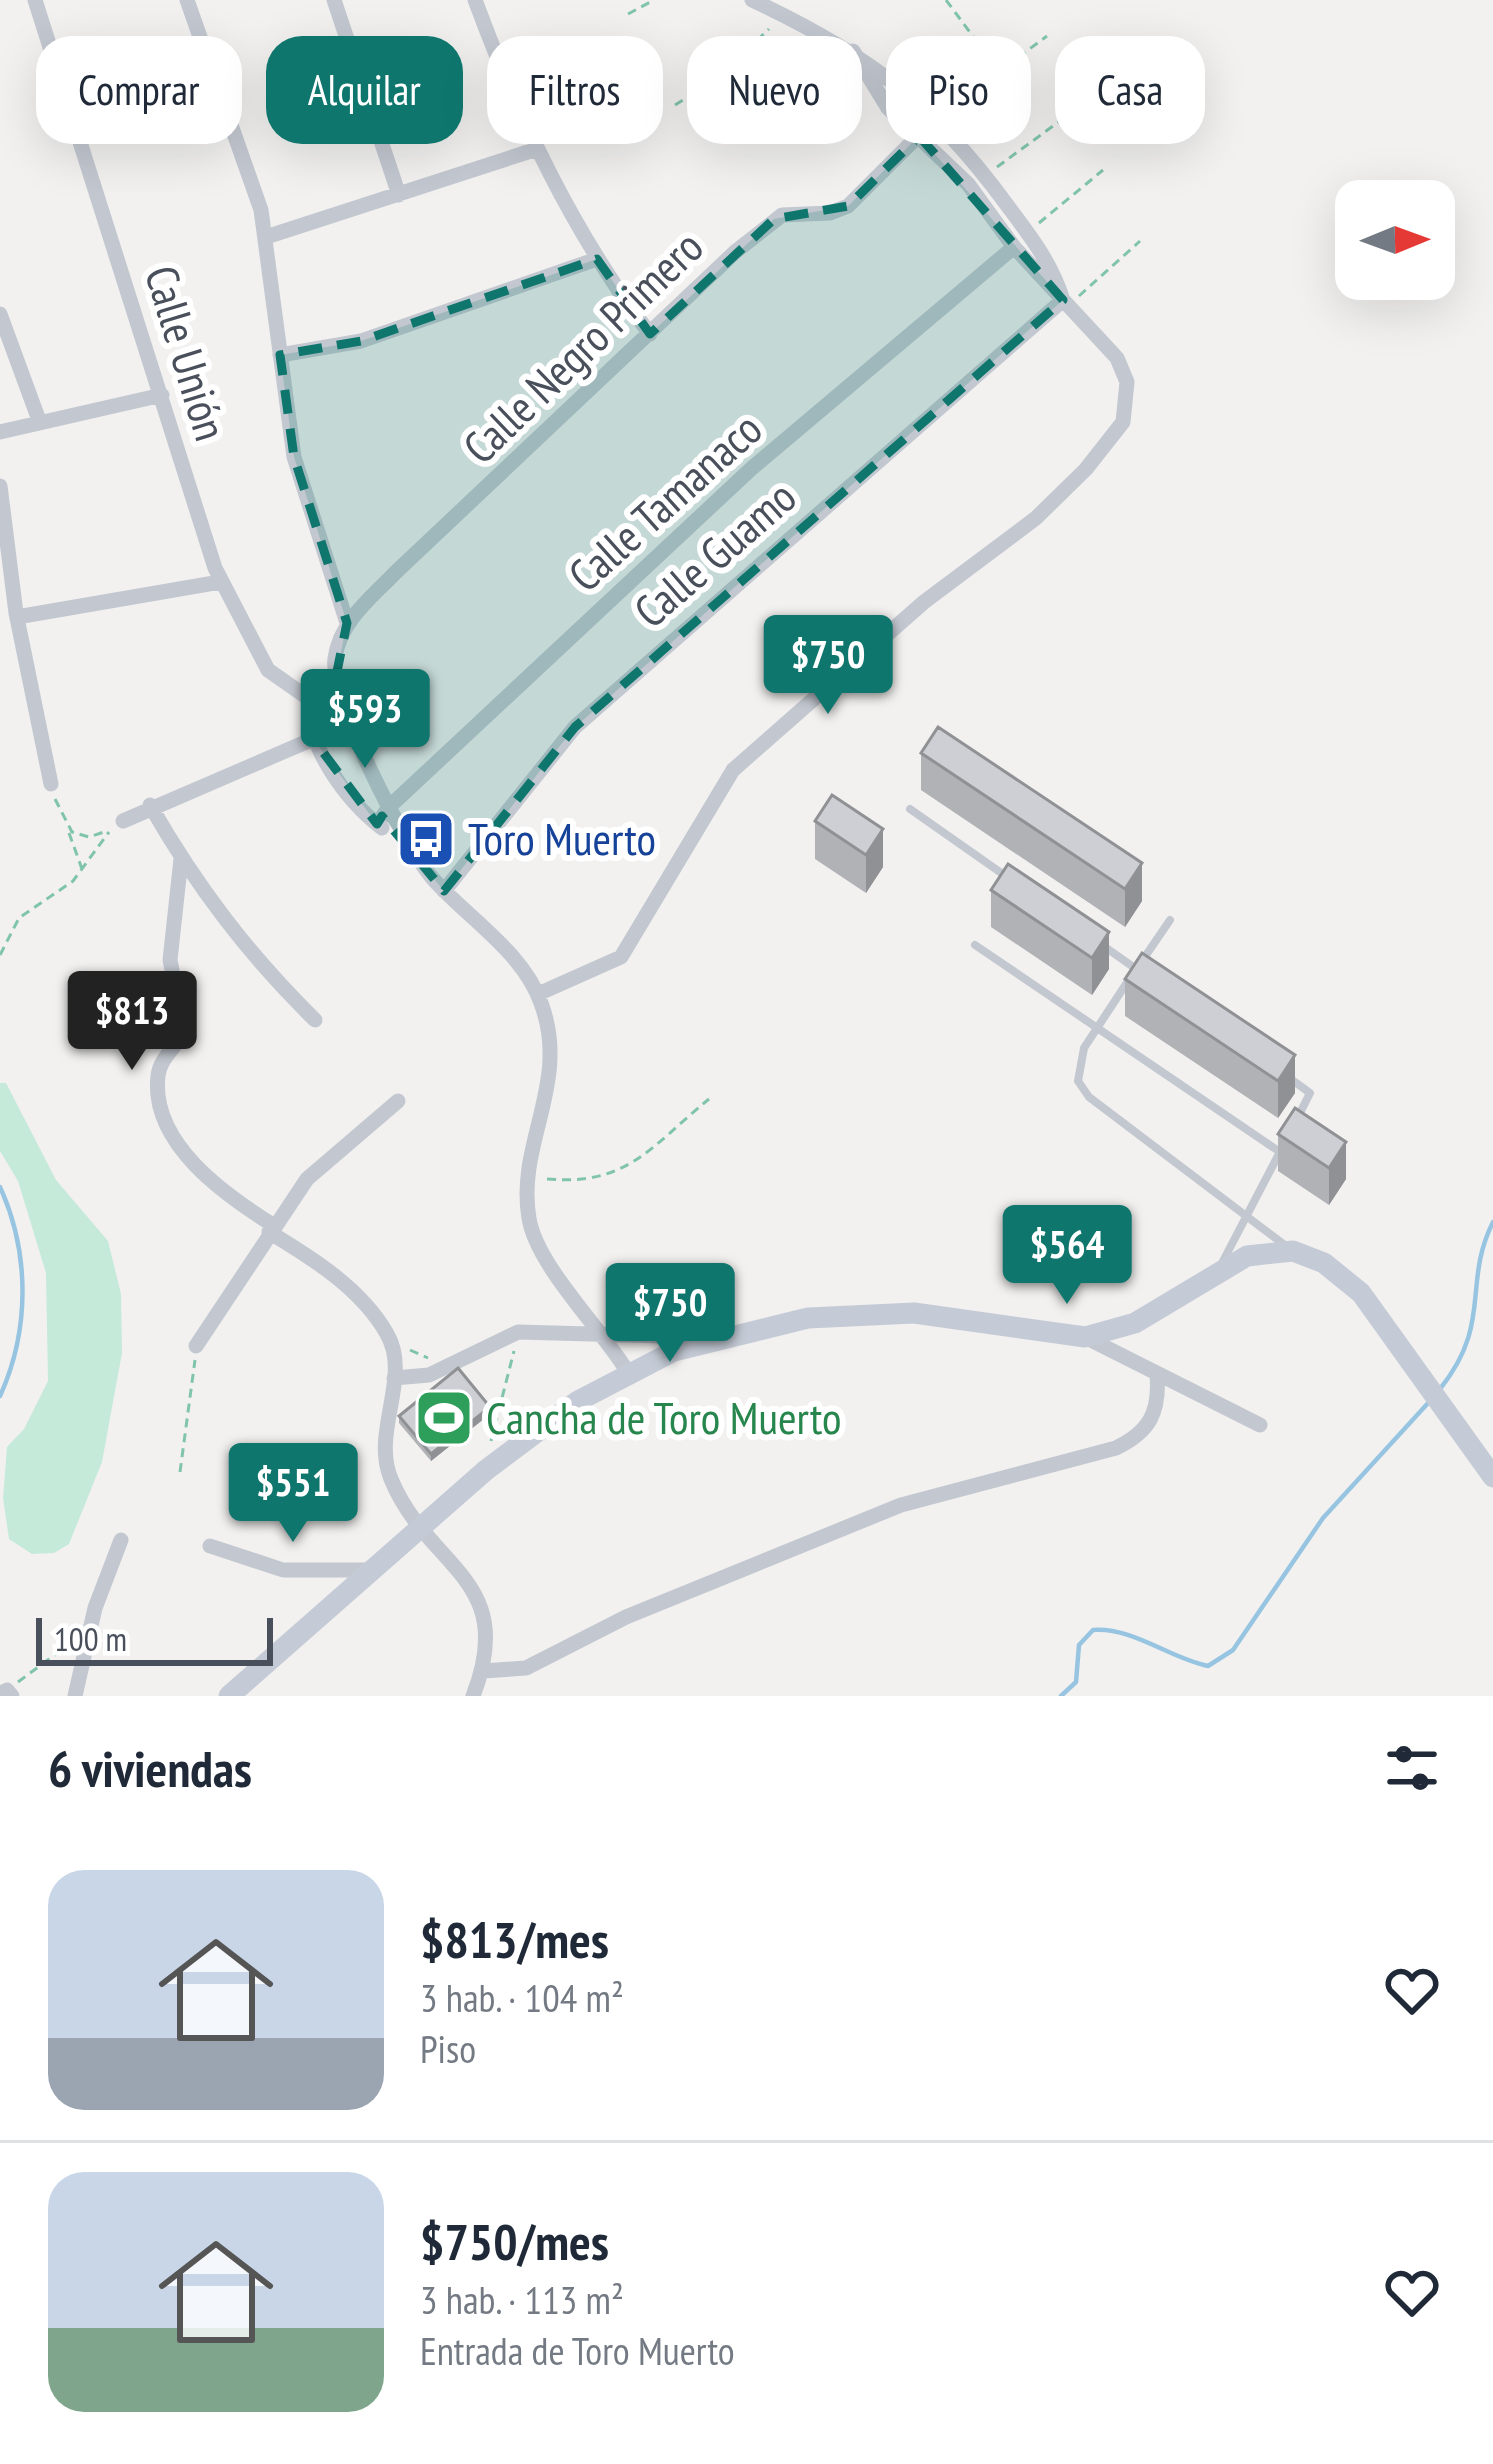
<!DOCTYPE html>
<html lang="es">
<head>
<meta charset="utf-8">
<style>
	:root { --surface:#fff; --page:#f6f6f7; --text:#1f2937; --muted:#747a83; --line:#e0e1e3; --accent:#0f766e }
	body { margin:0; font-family:"PT Sans Narrow",sans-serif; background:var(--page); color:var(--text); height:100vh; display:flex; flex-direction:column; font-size:45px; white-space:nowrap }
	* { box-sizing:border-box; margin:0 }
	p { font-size:39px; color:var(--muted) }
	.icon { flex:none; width:66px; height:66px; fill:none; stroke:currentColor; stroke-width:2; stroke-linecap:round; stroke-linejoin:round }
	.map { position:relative; height:1696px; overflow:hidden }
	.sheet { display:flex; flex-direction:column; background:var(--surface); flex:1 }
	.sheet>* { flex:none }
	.guide { position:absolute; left:36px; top:36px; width:1422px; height:108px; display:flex; gap:24px }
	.needle { width:78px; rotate:89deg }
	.fabs { position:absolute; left:1335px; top:180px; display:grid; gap:24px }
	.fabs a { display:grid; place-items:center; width:120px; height:120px; border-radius:24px; background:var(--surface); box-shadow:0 12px 48px #0002; font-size:60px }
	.scale { position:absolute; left:36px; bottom:30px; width:237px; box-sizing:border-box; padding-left:12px; border:6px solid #4a505b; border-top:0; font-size:33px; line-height:42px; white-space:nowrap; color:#4a505b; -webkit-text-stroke:9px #fff; paint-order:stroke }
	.price { position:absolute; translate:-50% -102px; padding:0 27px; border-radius:12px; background:var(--accent); color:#fff; font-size:39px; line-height:78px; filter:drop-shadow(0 3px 6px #0008) }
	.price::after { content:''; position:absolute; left:50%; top:72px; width:36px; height:27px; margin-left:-18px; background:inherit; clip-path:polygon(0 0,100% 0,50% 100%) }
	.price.on { background:#222; color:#fff }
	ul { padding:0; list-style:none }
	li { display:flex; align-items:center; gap:36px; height:300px; padding:0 48px }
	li+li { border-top:3px solid var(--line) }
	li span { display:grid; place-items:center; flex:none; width:336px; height:240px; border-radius:36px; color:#555 }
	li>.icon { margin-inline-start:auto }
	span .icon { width:144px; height:144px; fill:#fffc; stroke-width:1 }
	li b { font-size:51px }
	h2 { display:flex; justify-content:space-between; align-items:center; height:144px; padding:0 48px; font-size:51px }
	.tag { padding:0 42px; border-radius:36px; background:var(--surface); box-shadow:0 12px 48px #0002; font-size:42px; line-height:108px }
	.tag.on { background:var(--accent); color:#fff }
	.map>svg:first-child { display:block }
</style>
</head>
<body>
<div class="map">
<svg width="1493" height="1696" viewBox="0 0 1493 1696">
	<rect width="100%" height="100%" fill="#f2f1f0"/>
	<path fill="#c5ead9" d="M0,1083H6L56,1180L108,1241L121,1294L122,1353L102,1462L69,1544L54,1553L32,1554L9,1539L3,1498L7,1447L24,1429L48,1381L46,1273L18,1181L0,1151Z"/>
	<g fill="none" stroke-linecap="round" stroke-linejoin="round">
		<path stroke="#97c5e1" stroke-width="4.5" d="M0,1187C30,1253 30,1330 0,1396
			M1440,1389C1493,1323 1462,1284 1493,1222
			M1061,1696L1076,1682L1079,1645L1093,1630C1133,1627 1169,1658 1208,1666L1233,1650L1323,1518L1429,1402"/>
		<path stroke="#81c4ae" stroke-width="3" stroke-dasharray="9 6" stroke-linecap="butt" d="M946,0L998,70
			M628,14L654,0
			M675,105L718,78L769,29
			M946,111L1047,36
			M997,167L1079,107
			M1039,223L1103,170
			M1079,296L1140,241
			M55,799L72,832L89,837L107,831
			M69,833L82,869
			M0,955L19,918L73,881L109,832
			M547,1179C628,1186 650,1147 709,1099
			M410,1350L428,1358
			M491,1441L514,1351
			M180,1472L195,1360
			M18,1682L68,1645"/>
		<path stroke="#c3c8d0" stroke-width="8" d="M910,809L1007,877
			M975,945L1280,1152
			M1102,945L1139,971
			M1140,964L1170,920
			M1128,981L1084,1048L1078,1081L1089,1097L1286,1246
			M1288,1077L1310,1093L1297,1119
			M1222,1263L1282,1148"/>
		<path stroke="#c3c8d0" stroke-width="15" d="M35,0L215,568L268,670L311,700
			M187,0L261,210L294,457L347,623
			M334,0L399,195
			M475,0C519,119 573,233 650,334
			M266,237L537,149
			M0,314L40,423
			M280,355L361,341L597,259
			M0,432L162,395
			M0,486L16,613L51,784
			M17,617L220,582
			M311,700C303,744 348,802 382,828
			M150,805C197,887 248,954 315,1020
			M123,821L313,739
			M377,824L389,807L752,468L1014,247
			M181,859L170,960L184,1028C179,1047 160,1056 158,1076C150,1143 225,1195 273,1225
			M444,891L575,727L1063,300C1051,262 1030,236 1007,205C931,101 867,54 752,0
			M538,994L621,957L733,770L924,602L1036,518L1086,469L1123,422L1127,382L1117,358L1014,247L968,184L888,108L853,51
			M269,1232C312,1258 362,1289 387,1334C412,1377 371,1432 391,1479C428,1569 519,1578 473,1696
			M1085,1337L1260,1425
			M196,1346L307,1179L398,1101
			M627,1371C601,1328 536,1265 529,1218C516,1143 571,1083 541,1003C523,952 469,919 434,880C405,847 329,699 335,658C340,621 372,597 397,571L735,252L782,215L830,213L848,206L935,119
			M394,1378L429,1375L518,1332L697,1337
			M210,1546L283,1570H371
			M483,1671L526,1668L626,1617L901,1505L1116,1448C1149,1432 1160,1413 1157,1375
			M0,1694L7,1690L12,1696
			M75,1696L95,1608L121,1540"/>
		<path stroke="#c5cbd6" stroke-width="21" d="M229,1696L486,1470L578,1401L674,1351L808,1318L914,1313L1085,1337L1135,1323L1247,1256L1293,1251L1324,1263L1361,1293L1493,1477"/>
	</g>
	<path fill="#b1b2b6" d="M921,753L1142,901L1125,927L921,790Z
		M815,821L883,867L866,893L815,859Z
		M991,890L1109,969L1092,995L991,927Z
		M1125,979L1295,1093L1278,1118L1125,1016Z
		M1278,1134L1346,1179L1329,1205L1278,1171Z
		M490,1414L431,1461L399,1423V1416Z"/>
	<path fill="#909194" d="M883,829V867L866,893V855Z
		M1142,863V901L1125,927V889Z
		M1109,932V969L1092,995V958Z
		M1295,1055V1093L1278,1118V1081Z
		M1346,1142V1179L1329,1205V1168Z
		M490,1407V1414L431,1461V1454Z"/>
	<path fill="#cecfd4" stroke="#909194" stroke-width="3" d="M938,727L1142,863L1125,889L921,753Z
		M832,795L883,829L866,855L815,821Z
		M1008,864L1109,932L1092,958L991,890Z
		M1142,953L1295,1055L1278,1081L1125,979Z
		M1295,1108L1346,1142L1329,1168L1278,1134Z
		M458,1368L490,1407L431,1454L399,1416Z"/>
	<path fill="#0f766e" fill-opacity="0.2" stroke="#0f766e" stroke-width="9" stroke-dasharray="24 15" stroke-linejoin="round" d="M919,136L1063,300L575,727L444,891L382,816L377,824L313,739L311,700L334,686L347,623L294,457L280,355L361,341L597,259L650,334L774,219L848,206Z"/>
	<defs>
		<symbol id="bus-square" viewBox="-11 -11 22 22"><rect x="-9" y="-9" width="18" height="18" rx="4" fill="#1a4fb4" stroke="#fff"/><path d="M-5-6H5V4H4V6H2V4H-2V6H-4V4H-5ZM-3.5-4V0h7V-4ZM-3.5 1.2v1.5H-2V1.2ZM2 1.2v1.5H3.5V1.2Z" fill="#fff"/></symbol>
		<symbol id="stadium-square" viewBox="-11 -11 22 22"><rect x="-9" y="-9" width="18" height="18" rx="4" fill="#2e9e5b" stroke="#fff"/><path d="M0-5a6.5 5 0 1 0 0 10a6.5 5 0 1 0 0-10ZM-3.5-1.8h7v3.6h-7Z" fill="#fff"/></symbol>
	</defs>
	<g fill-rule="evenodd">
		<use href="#bus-square" x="393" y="806" width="66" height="66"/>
		<use href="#stadium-square" x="411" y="1385" width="66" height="66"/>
	</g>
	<g text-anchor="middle" stroke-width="12" stroke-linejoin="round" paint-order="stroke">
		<g font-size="45" fill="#4a505b" stroke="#fff">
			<text transform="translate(583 347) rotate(-44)" y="16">Calle Negro Primero</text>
			<text transform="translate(186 353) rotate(73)" y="16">Calle Unión</text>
			<text transform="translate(665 502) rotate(-42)" y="16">Calle Tamanaco</text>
			<text transform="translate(715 554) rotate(-41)" y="16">Calle Guamo</text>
		</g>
		<g font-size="45" fill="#164399" stroke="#fff" text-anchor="start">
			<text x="468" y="855">Toro Muerto</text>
		</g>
		<g font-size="45" fill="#27864d" stroke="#fff" text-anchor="start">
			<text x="486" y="1434">Cancha de Toro Muerto</text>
		</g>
	</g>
</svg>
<div class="fabs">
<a><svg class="needle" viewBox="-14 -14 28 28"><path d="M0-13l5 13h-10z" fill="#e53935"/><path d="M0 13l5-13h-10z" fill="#747a83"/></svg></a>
</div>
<div class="scale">100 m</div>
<b class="price" style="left:828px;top:717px">$750</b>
<b class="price" style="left:365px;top:771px">$593</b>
<b class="price on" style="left:132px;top:1073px">$813</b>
<b class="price" style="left:1067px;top:1307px">$564</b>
<b class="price" style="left:670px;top:1365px">$750</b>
<b class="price" style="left:293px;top:1545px">$551</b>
<div class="guide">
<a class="tag">Comprar</a>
<a class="tag on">Alquilar</a>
<a class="tag">Filtros</a>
<a class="tag">Nuevo</a>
<a class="tag">Piso</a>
<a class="tag">Casa</a>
</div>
</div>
<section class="sheet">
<h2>6 viviendas<svg class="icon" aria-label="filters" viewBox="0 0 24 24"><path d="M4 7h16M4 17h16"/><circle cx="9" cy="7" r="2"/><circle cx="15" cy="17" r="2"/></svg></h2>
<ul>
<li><span style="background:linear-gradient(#c9d6e8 70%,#9aa5b1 0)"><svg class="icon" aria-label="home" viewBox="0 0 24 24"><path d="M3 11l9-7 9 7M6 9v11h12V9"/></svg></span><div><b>$813/mes</b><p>3 hab. · 104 m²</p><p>Piso</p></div><svg class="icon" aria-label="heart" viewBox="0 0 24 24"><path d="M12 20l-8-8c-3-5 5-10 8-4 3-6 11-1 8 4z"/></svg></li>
<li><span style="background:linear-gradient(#c9d6e8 65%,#7fa58c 0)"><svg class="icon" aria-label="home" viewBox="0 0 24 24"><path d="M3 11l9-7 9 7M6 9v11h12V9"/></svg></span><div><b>$750/mes</b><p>3 hab. · 113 m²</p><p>Entrada de Toro Muerto</p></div><svg class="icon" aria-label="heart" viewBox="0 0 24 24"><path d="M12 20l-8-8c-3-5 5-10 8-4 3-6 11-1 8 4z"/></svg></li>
</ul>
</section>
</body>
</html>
